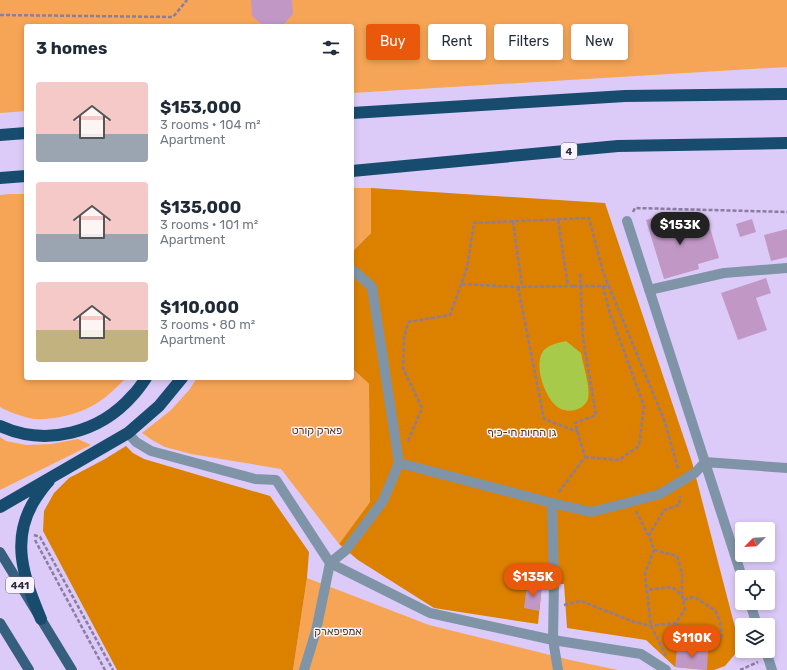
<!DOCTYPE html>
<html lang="en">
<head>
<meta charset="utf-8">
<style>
	:root { --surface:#fff; --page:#f2f2f3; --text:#1f2937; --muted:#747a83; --accent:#ea580c }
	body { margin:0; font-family:Rubik,Heebo,sans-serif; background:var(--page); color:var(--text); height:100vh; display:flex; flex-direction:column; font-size:15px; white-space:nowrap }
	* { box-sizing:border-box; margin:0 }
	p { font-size:13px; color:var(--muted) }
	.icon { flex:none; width:22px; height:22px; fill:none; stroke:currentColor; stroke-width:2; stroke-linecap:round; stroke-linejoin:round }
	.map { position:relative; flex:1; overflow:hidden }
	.drawer { position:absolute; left:24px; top:24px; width:330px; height:356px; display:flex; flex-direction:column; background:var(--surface); border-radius:4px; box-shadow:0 2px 6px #0003 }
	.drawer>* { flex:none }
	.hud { position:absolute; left:366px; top:24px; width:361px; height:36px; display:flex; gap:8px }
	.needle { width:26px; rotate:246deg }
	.fabs { position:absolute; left:735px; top:522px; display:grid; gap:8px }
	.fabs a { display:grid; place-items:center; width:40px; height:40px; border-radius:4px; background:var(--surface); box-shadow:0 2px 6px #0003; font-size:20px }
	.price { position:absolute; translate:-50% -34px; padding:0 9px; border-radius:14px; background:var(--accent); color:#fff; font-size:13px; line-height:26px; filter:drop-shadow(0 1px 2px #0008) }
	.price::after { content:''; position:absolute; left:50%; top:24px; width:12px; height:9px; margin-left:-6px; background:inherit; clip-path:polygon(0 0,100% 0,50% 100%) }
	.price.current { background:#222; color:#fff }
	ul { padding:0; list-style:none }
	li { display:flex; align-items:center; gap:12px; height:100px; padding:0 12px }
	li span { display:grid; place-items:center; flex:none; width:112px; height:80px; border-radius:4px; color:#555 }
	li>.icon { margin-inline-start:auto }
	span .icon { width:48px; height:48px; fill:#fffc; stroke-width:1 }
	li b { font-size:17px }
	h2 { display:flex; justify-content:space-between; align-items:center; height:48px; padding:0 12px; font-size:17px }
	.tag { padding:0 14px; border-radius:4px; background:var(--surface); box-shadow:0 2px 6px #0003; font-size:14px; line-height:36px }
	.tag.current { background:var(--accent); color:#fff }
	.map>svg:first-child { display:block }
</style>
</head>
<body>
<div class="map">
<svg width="787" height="670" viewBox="0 0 787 670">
	<rect width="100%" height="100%" fill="#dccbf8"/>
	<path fill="#f6a556" d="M0,0H787V67L352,93V26H26V111L0,113Z
		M352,188H371V233L352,252Z
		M10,194H26V378H126C115,389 104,400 90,407C76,415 51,420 35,419C26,418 8,412 0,407V195Z
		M352,368L369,384L370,502L339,544L281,469L191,454L165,447L152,440L142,433L171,410L189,390L197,378H352Z
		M0,437L6,441L26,445L51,444L78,439L91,445L0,490Z
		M307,578L429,625L570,660L618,670H293Z"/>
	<path fill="#dc8000" d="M371,188L605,203L692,462L737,635L736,653L725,666L714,670H707L675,667L646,640L567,628L564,584H542L538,624L434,608L358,560L339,544L370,502L369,384L352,368V252L371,233Z
		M126,446L133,453L144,459L270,496L309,552L307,578L293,670H117L43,531L44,511L54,493L69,478L105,459Z"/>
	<path fill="#a8ca4b" d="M566,341L581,353C583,365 591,388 588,399C584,410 569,414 559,408C546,400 534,368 542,353C546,345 558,343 566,341Z"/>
	<path fill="#c197c6" d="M251,0H292L293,14L284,24L264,26L252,16Z
		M669,213L674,228L695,222L698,232L710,228L719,258L698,264L699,269L664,279L646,220Z
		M752,219L756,232L740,237L736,224Z
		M787,229V257L771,261L764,235Z
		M766,278L771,293L756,298L767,330L738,340L721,293Z
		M527,585L542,587L539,611L524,608Z
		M677,648L708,650L707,670L675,667Z"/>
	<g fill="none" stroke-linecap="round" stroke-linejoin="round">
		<path stroke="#8a7d9f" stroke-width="2.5" stroke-dasharray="4 2" stroke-linecap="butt" d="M0,15L173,17L187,0
			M633,212L635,208L787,212
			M558,220L568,286
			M513,221L522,287
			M462,284L518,287L573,286
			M591,286H609
			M518,287L544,419L578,432
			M408,441L422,408L403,368L404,338L408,322L450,315L467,268L474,223L589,218L603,272L665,422L678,469
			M585,457L619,460L639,446L644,406L609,310L603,286
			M559,492L585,457L575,423L596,415L583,338L580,272
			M636,511L648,535
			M34,535L40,537L113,670
			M35,540L105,670
			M654,550L677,556L682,573V594
			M564,605L581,601L634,622L651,626L676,623L685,609L682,595L672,587L647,590
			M676,623C683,643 697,650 717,644L722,636L720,621L715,610L694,597L683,600
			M666,656L651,626L645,574L654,550L649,535L664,510L679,505L680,496
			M740,670L758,662"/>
		<path stroke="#7f95a7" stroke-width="10" d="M627,221L742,577
			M649,290L724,273L787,268
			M128,433L136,442L151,451L255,479L276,480L330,563L430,613L553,640L641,654L666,670
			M399,463L552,503L554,583L553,640L558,670
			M552,503L591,512L627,503L660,494L695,473L705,462L787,468
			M750,603L757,625
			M766,651L772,670
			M304,670L316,631L330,563L346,550L383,501L399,463L372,287L354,271"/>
		<path stroke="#365f7f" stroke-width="10" d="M0,552L72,670
			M0,623L29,670"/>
		<path stroke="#174c6f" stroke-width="12" d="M352,113L625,96L787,94
			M0,135L26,133
			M352,171L618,146L787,143
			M0,178L26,176
			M0,426C46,447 100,433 133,395C138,390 142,384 146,378
			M0,507L128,433L159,406L182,378
			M41,619C24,578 9,539 36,498C40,492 44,486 49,481"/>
		<path stroke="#8a7d9f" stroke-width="2.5" stroke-dasharray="4 2" stroke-linecap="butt" d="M573,286H591"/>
	</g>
	<g text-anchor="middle" stroke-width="3" stroke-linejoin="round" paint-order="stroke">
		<g fill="#f7f3ff" stroke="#6d6679" stroke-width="1">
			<rect x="561" y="143" width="16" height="16" rx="3"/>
			<rect x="6" y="577" width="28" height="16" rx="3"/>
		</g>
		<g font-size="10" font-weight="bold" fill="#32293f">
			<text x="569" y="155">4</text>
			<text x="20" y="589">441</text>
		</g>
		<g font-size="11" fill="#59340b" stroke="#f7f3ff">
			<text x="317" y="434">פארק קורט</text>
			<text x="522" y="436">גן החיות חי-כיף</text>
			<text x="338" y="635">אמפיפארק</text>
		</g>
	</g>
</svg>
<div class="fabs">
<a><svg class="needle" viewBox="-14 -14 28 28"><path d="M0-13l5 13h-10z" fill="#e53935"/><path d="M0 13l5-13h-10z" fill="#747a83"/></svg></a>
<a><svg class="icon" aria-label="locate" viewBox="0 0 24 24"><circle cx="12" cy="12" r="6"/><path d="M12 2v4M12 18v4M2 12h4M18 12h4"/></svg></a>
<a><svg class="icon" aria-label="layers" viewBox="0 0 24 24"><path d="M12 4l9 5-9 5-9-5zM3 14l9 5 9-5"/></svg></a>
</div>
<b class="price current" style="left:680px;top:246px">$153K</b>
<b class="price" style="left:533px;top:598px">$135K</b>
<b class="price" style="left:692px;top:659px">$110K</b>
<div class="hud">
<a class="tag current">Buy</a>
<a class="tag">Rent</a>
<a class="tag">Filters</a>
<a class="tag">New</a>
</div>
<section class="drawer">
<h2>3 homes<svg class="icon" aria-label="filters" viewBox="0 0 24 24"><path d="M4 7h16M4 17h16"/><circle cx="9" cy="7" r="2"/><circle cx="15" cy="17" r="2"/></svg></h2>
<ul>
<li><span style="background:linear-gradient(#f6c9c9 65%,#9aa5b1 0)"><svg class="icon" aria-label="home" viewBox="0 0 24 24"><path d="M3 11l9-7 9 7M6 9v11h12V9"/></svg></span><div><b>$153,000</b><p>3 rooms · 104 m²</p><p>Apartment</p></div></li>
<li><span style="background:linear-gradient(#f6c9c9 65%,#9aa5b1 0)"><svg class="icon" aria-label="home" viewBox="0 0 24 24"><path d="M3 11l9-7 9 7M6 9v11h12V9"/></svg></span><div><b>$135,000</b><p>3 rooms · 101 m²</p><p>Apartment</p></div></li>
<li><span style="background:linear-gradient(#f6c9c9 60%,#c2b280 0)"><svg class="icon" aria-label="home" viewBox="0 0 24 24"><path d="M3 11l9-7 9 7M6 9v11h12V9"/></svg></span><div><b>$110,000</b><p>3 rooms · 80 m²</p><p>Apartment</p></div></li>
</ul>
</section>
</div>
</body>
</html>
